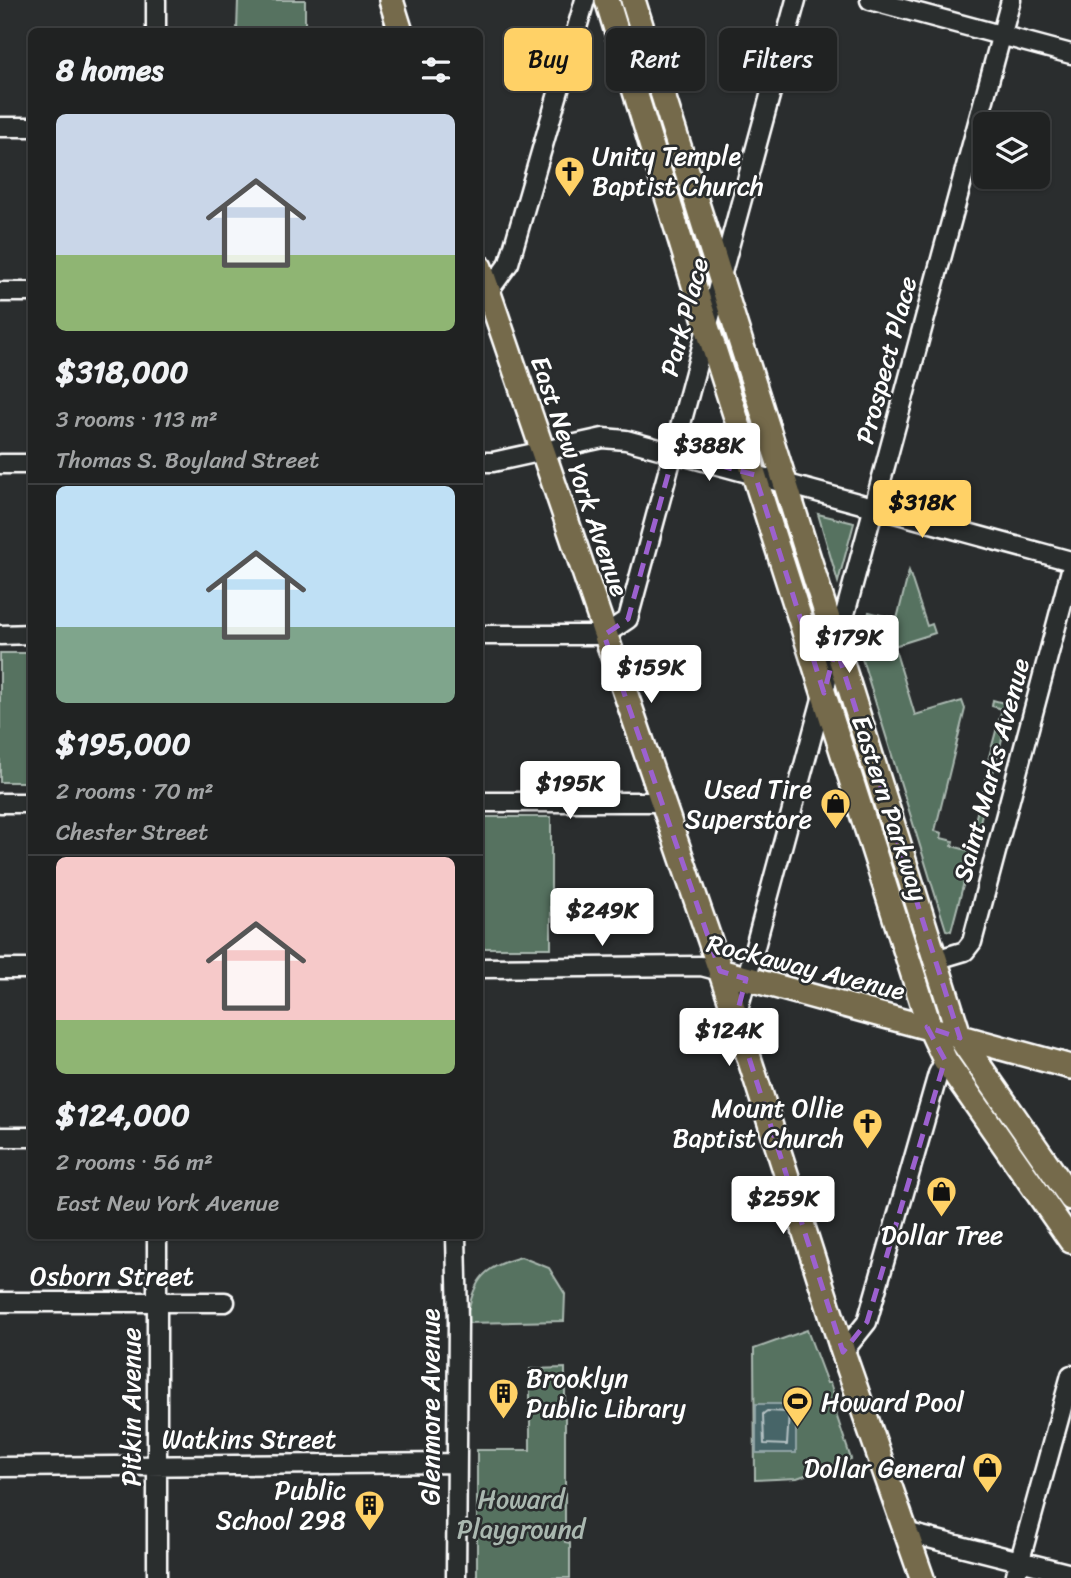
<!DOCTYPE html>
<html lang="en">
<head>
<meta charset="utf-8">
<style>
	:root { --surface:#202222; --page:#2d2f2f; --text:#f1f3f6; --muted:#a2a4a5; --line:#3d3f40; --accent:#ffd166 }
	body { margin:0; font-family:Sriracha,sans-serif; background:var(--page); color:var(--text); height:100vh; display:flex; flex-direction:column; font-size:26px; white-space:nowrap }
	* { box-sizing:border-box; margin:0 }
	p { font-size:23px; color:var(--muted) }
	.icon { flex:none; width:38px; height:38px; fill:none; stroke:currentColor; stroke-width:2; stroke-linecap:round; stroke-linejoin:round }
	.map { position:relative; flex:1; overflow:hidden }
	.sheet { position:absolute; left:28px; top:28px; width:455px; height:1211px; display:flex; flex-direction:column; background:var(--surface); border-radius:10px; box-shadow:0 2px 5px #0004,0 0 0 2px var(--line) }
	.sheet>* { flex:none }
	.hud { position:absolute; left:504px; top:28px; width:462px; height:63px; display:flex; gap:14px }
	.buttons { position:absolute; left:973px; top:112px; display:grid; gap:14px }
	.buttons a { display:grid; place-items:center; width:77px; height:77px; border-radius:10px; background:var(--surface); box-shadow:0 2px 5px #0004,0 0 0 2px var(--line); font-size:35px }
	.price { position:absolute; translate:-50% -60px; padding:0 16px; border-radius:7px; background:#fff; color:#222; font-size:23px; line-height:46px; filter:drop-shadow(0 2px 4px #0008) }
	.price::after { content:''; position:absolute; left:50%; top:42px; width:21px; height:16px; margin-left:-10px; background:inherit; clip-path:polygon(0 0,100% 0,50% 100%) }
	.price.selected { background:var(--accent); color:#111 }
	ul { padding:0; list-style:none }
	li { display:grid; align-content:center; gap:14px; height:371px; padding:0 28px }
	li+li { border-top:2px solid var(--line) }
	li span { display:grid; place-items:center; height:217px; border-radius:10px; color:#555 }
	li>.icon { margin-inline-start:auto }
	span .icon { width:126px; height:126px; fill:#fffc; stroke-width:1 }
	li b { font-size:30px }
	h2 { display:flex; justify-content:space-between; align-items:center; height:84px; padding:0 28px; font-size:30px }
	.chip { padding:0 24px; border-radius:10px; background:var(--surface); box-shadow:0 2px 5px #0004,0 0 0 2px var(--line); font-size:24px; line-height:63px }
	.chip.selected { background:var(--accent); color:#111 }
	.map>svg:first-child { display:block }
</style>
</head>
<body>
<div class="map">
<svg width="1071" height="1578" viewBox="0 0 1071 1578">
	<rect width="100%" height="100%" fill="#2a2d2e"/>
	<filter id="ink" filterUnits="userSpaceOnUse"><feTurbulence type="fractalNoise" baseFrequency=".0143" numOctaves="2"/><feDisplacementMap in="SourceGraphic" scale="14" xChannelSelector="R" yChannelSelector="G"/><feConvolveMatrix kernelMatrix="1 2 1 2 8 2 1 2 1" color-interpolation-filters="sRGB"/></filter>
	<g filter="url(#ink)">
		<path fill="#567261" stroke="#aab8b0" stroke-width="2" d="M238,0H305V31H237Z
			M818,514L854,523L838,582Z
			M909,571L927,626L932,624L935,633L894,646L915,715L962,701L965,709L935,831L942,833L941,838L953,841L952,846L967,850L990,765L987,764L1002,709L992,706L993,700L1011,705L951,931L946,930L859,649L869,612L897,619Z
			M0,653H31V782H0Z
			M480,817H551V948H480Z
			M521,1257L549,1268L565,1294L564,1321L465,1323C475,1281 478,1269 521,1257Z
			M807,1330L827,1383H830L835,1398L831,1399L851,1459L797,1478L755,1480L754,1349Z
			M565,1368V1542L570,1543V1578H477V1450H530V1369Z"/>
		<path fill="#466568" stroke="#90a3a4" stroke-width="2" d="M756,1404H796V1453H756Z"/>
		<g fill="none" stroke-linecap="round" stroke-linejoin="round">
			<path stroke="#b5c1c3" stroke-width="2" d="M767,1411L789,1412L787,1445L764,1444L763,1414Z"/>
			<defs>
				<path id="minor" d="M156,0V32
					M870,0L1071,54
					M0,127H32
					M0,292H32
					M480,292H488L509,263L585,0
					M480,462H493L603,438L626,440L1071,561
					M0,464H32
					M0,635L32,634
					M480,635H604L628,619L796,0
					M480,802H661
					M0,803H32
					M935,960L965,951L972,942L1071,570
					M480,968L701,966L720,971
					M0,969H32
					M736,1017L1011,0
					M0,1137H32
					M157,1236V1578
					M0,1302H225
					M843,1352L867,1322L938,1074L945,1060
					M0,1467L456,1463
					M905,1532L1071,1574
					M456,1578L458,1321L456,1236
					M1015,1578L1071,1375"/>
				<path id="major" d="M391,0L401,32
					M607,0L697,295L930,1028L945,1060L1071,1241
					M633,0L960,1038L1071,1198
					M480,267L736,1017L843,1352L922,1578
					M720,971L1071,1067"/>
			</defs>
			<use href="#minor" stroke="#fff" stroke-width="23"/>
			<use href="#major" stroke="#fff" stroke-width="28"/>
			<use href="#minor" stroke="#2a2d2e" stroke-width="18"/>
			<use href="#major" stroke="#756b4b" stroke-width="23"/>
		</g>
	</g>
	<path fill="none" stroke="#9c61cf" stroke-width="5" stroke-dasharray="14 9" stroke-linejoin="round" d="M674,453L755,475L824,693L836,647L960,1038L927,1027L945,1060L867,1322L843,1352L736,1017L746,979L720,971L604,635L628,619Z"/>
	<defs>
		<symbol id="church-pin" viewBox="-11 -11 22 30"><path d="M0 17L-7.5 6A9.5 9.5 0 1 1 7.5 6Z" fill="#ffd166" stroke="#2a2d2e"/><path d="M-1.2-6h2.4v3.5h3.3v2.4h-3.3V6h-2.4V-.1h-3.3v-2.4h3.3Z" fill="#111"/></symbol>
		<symbol id="shop-pin" viewBox="-11 -11 22 30"><path d="M0 17L-7.5 6A9.5 9.5 0 1 1 7.5 6Z" fill="#ffd166" stroke="#2a2d2e"/><path d="M-5-2.5h2.3a2.7 3.5 0 0 1 5.4 0H5L5.5 6h-11ZM-1.5-2.5h3a1.5 2.3 0 0 0-3 0Z" fill="#111"/></symbol>
		<symbol id="building-pin" viewBox="-11 -11 22 30"><path d="M0 17L-7.5 6A9.5 9.5 0 1 1 7.5 6Z" fill="#ffd166" stroke="#2a2d2e"/><path d="M-4-6H4V6H1V3H-1V6H-4ZM-2.5-4.3h1.7v1.8h-1.7ZM.8-4.3h1.7v1.8H.8ZM-2.5-1h1.7V.8h-1.7ZM.8-1h1.7V.8H.8Z" fill="#111"/></symbol>
		<symbol id="stadium-pin" viewBox="-11 -11 22 30"><path d="M0 17L-7.5 6A9.5 9.5 0 1 1 7.5 6Z" fill="#ffd166" stroke="#2a2d2e"/><path d="M0-5a6.5 5 0 1 0 0 10a6.5 5 0 1 0 0-10ZM-3.5-1.8h7v3.6h-7Z" fill="#111"/></symbol>
	</defs>
	<g fill-rule="evenodd">
		<use href="#church-pin" x="552" y="154" width="35" height="47"/>
		<use href="#shop-pin" x="818" y="786" width="35" height="47"/>
		<use href="#church-pin" x="850" y="1106" width="35" height="47"/>
		<use href="#shop-pin" x="924" y="1174" width="35" height="47"/>
		<use href="#building-pin" x="486" y="1376" width="35" height="47"/>
		<use href="#stadium-pin" x="780" y="1384" width="35" height="47"/>
		<use href="#shop-pin" x="970" y="1450" width="35" height="47"/>
		<use href="#building-pin" x="352" y="1488" width="35" height="47"/>
	</g>
	<g text-anchor="middle" stroke-width="5" stroke-linejoin="round" paint-order="stroke">
		<g font-size="26" fill="#fff" stroke="#2a2d2e" text-anchor="end">
			<text x="592" y="165" text-anchor="start">Unity Temple<tspan x="592" dy="30">Baptist Church</tspan></text>
			<text x="812" y="798">Used Tire<tspan x="812" dy="30">Superstore</tspan></text>
			<text x="844" y="1117">Mount Ollie<tspan x="844" dy="30">Baptist Church</tspan></text>
			<text x="942" y="1244" text-anchor="middle">Dollar Tree</text>
			<text x="526" y="1387" text-anchor="start">Brooklyn<tspan x="526" dy="30">Public Library</tspan></text>
			<text x="821" y="1411" text-anchor="start">Howard Pool</text>
			<text x="965" y="1477">Dollar General</text>
			<text x="346" y="1499">Public<tspan x="346" dy="30">School 298</tspan></text>
		</g>
		<g font-size="26" fill="#fff" stroke="#2a2d2e">
			<text transform="translate(684 317) rotate(-75)" y="9">Park Place</text>
			<text transform="translate(886 360) rotate(-75)" y="9">Prospect Place</text>
			<text transform="translate(580 476) rotate(71)" y="9">East New York Avenue</text>
			<text transform="translate(991 770) rotate(-75)" y="9">Saint Marks Avenue</text>
			<text transform="translate(890 808) rotate(72)" y="9">Eastern Parkway</text>
			<text transform="translate(806 967) rotate(14)" y="9">Rockaway Avenue</text>
			<text x="112" y="1285">Osborn Street</text>
			<text transform="translate(131 1407) rotate(-90)" y="9">Pitkin Avenue</text>
			<text transform="translate(430 1407) rotate(-90)" y="9">Glenmore Avenue</text>
			<text x="249" y="1448">Watkins Street</text>
		</g>
		<g font-size="26" fill="#aab8b0" stroke="#2a2d2e">
			<text x="521" y="1508">Howard<tspan x="521" dy="30">Playground</tspan></text>
		</g>
	</g>
</svg>
<div class="buttons">
<a><svg class="icon" aria-label="layers" viewBox="0 0 24 24"><path d="M12 4l9 5-9 5-9-5zM3 14l9 5 9-5"/></svg></a>
</div>
<b class="price" style="left:709px;top:483px">$388K</b>
<b class="price selected" style="left:922px;top:540px">$318K</b>
<b class="price" style="left:849px;top:675px">$179K</b>
<b class="price" style="left:651px;top:705px">$159K</b>
<b class="price" style="left:570px;top:821px">$195K</b>
<b class="price" style="left:602px;top:948px">$249K</b>
<b class="price" style="left:729px;top:1068px">$124K</b>
<b class="price" style="left:783px;top:1236px">$259K</b>
<div class="hud">
<a class="chip selected">Buy</a>
<a class="chip">Rent</a>
<a class="chip">Filters</a>
</div>
<section class="sheet">
<h2>8 homes<svg class="icon" aria-label="filters" viewBox="0 0 24 24"><path d="M4 7h16M4 17h16"/><circle cx="9" cy="7" r="2"/><circle cx="15" cy="17" r="2"/></svg></h2>
<ul>
<li><span style="background:linear-gradient(#c9d6e8 65%,#8fb573 0)"><svg class="icon" aria-label="home" viewBox="0 0 24 24"><path d="M3 11l9-7 9 7M6 9v11h12V9"/></svg></span><div><b>$318,000</b><p>3 rooms · 113 m²</p><p>Thomas S. Boyland Street</p></div></li>
<li><span style="background:linear-gradient(#bfe0f5 65%,#7fa58c 0)"><svg class="icon" aria-label="home" viewBox="0 0 24 24"><path d="M3 11l9-7 9 7M6 9v11h12V9"/></svg></span><div><b>$195,000</b><p>2 rooms · 70 m²</p><p>Chester Street</p></div></li>
<li><span style="background:linear-gradient(#f6c9c9 75%,#8fb573 0)"><svg class="icon" aria-label="home" viewBox="0 0 24 24"><path d="M3 11l9-7 9 7M6 9v11h12V9"/></svg></span><div><b>$124,000</b><p>2 rooms · 56 m²</p><p>East New York Avenue</p></div></li>
</ul>
</section>
</div>
</body>
</html>
